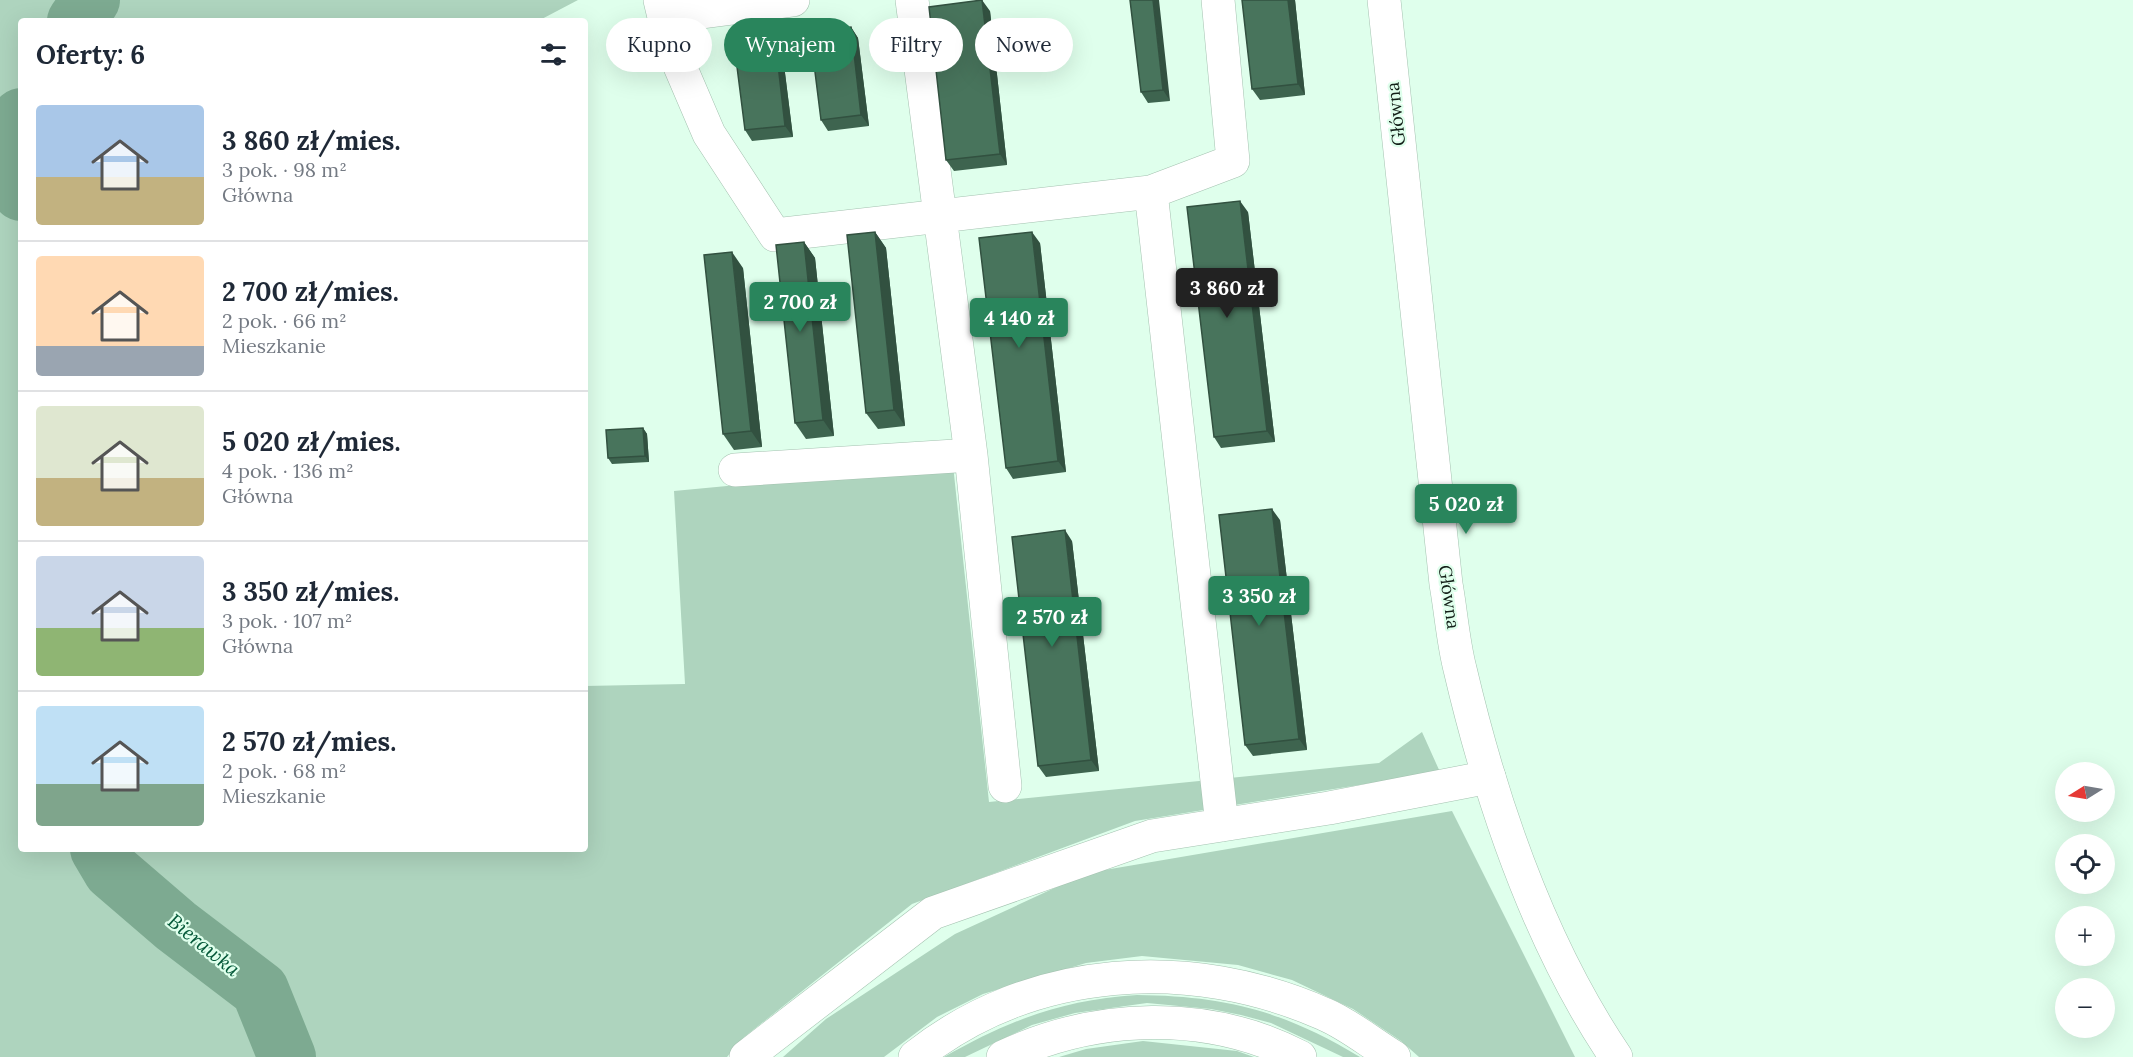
<!DOCTYPE html>
<html lang="pl">
<head>
<meta charset="utf-8">
<style>
	:root { --surface:#fff; --page:#f2f2f3; --text:#1f2937; --muted:#747a83; --line:#e0e1e3; --accent:#29855c }
	body { margin:0; font-family:Lora,serif; background:var(--page); color:var(--text); height:100vh; display:flex; flex-direction:column; font-size:22px; white-space:nowrap }
	* { box-sizing:border-box; margin:0 }
	p { font-size:20px; color:var(--muted) }
	.icon { flex:none; width:33px; height:33px; fill:none; stroke:currentColor; stroke-width:2; stroke-linecap:round; stroke-linejoin:round }
	.map { position:relative; flex:1; overflow:hidden }
	.drawer { position:absolute; left:18px; top:18px; width:570px; height:834px; display:flex; flex-direction:column; background:var(--surface); border-radius:6px; box-shadow:0 6px 24px #0002 }
	.drawer>* { flex:none }
	.guide { position:absolute; left:606px; top:18px; width:570px; height:54px; display:flex; gap:12px }
	.needle { width:39px; rotate:259deg }
	.controls { position:absolute; left:2055px; top:762px; display:grid; gap:12px }
	.controls a { display:grid; place-items:center; width:60px; height:60px; border-radius:50%; background:var(--surface); box-shadow:0 6px 24px #0002; font-size:30px }
	.price { position:absolute; translate:-50% -51px; padding:0 14px; border-radius:6px; background:var(--accent); color:#fff; font-size:20px; line-height:39px; filter:drop-shadow(0 2px 3px #0008) }
	.price::after { content:''; position:absolute; left:50%; top:36px; width:18px; height:14px; margin-left:-9px; background:inherit; clip-path:polygon(0 0,100% 0,50% 100%) }
	.price.selected { background:#222; color:#fff }
	ul { padding:0; list-style:none }
	li { display:flex; align-items:center; gap:18px; height:150px; padding:0 18px }
	li+li { border-top:2px solid var(--line) }
	li span { display:grid; place-items:center; flex:none; width:168px; height:120px; border-radius:6px; color:#555 }
	li>.icon { margin-inline-start:auto }
	span .icon { width:72px; height:72px; fill:#fffc; stroke-width:1 }
	li b { font-size:26px }
	h2 { display:flex; justify-content:space-between; align-items:center; height:72px; padding:0 18px; font-size:26px }
	.tag { padding:0 21px; border-radius:27px; background:var(--surface); box-shadow:0 6px 24px #0002; font-size:21px; line-height:54px }
	.tag.selected { background:var(--accent); color:#fff }
	.map>svg:first-child { display:block }
</style>
</head>
<body>
<div class="map">
<svg width="2133" height="1057" viewBox="0 0 2133 1057">
	<rect width="100%" height="100%" fill="#dfffec"/>
	<path fill="#aed4be" d="M0,0H578L538,21H21V849H585V686L685,684L674,491L953,465L989,802L1379,763L1422,732L1440,772L1135,821L912,904L743,1038L727,1057H0Z
		M1452,811L1575,1057H1419L1401,1041L1353,1009L1292,980L1238,965L1142,956L1086,963L983,994L937,1017L884,1057H783L826,1019L955,934L1087,873Z
		M1137,995C1226,996 1284,1011 1360,1057H1343L1271,1023L1241,1015L1211,1009L1147,1003L1075,1013L1032,1025L965,1057H944C1010,1020 1061,1000 1137,995Z
		M1143,1041L1237,1051L1254,1057H1059L1086,1049Z"/>
	<g fill="none" stroke-linecap="round" stroke-linejoin="round">
		<path stroke="#7daa91" stroke-width="58" d="M76,21L91,0
			M21,117L10,140L21,192
			M99,849L112,871L176,926L260,990L287,1057"/>
		<defs>
			<path id="minor" d="M660,0L664,17L793,0
				M912,0L971,455L1005,786
				M1218,0L1233,161L1151,192L1222,825
				M664,17L670,43L709,134L775,235L1151,192
				M735,470L971,455
				M746,1057L933,913L1152,836L1329,808L1489,777"/>
			<path id="major" d="M1384,0L1446,584C1451,612 1453,642 1460,669C1491,801 1540,945 1616,1057"/>
			<path id="highway" d="M915,1057C1032,964 1191,955 1324,1014C1348,1024 1371,1043 1394,1057
				M1003,1057C1096,1013 1208,1009 1300,1057"/>
		</defs>
		<use href="#minor" stroke="#a4c2b0" stroke-width="34"/>
		<use href="#major" stroke="#a4c2b0" stroke-width="34"/>
		<use href="#highway" stroke="#a4c2b0" stroke-width="34"/>
		<use href="#minor" stroke="#fff" stroke-width="33"/>
		<use href="#major" stroke="#fff" stroke-width="33"/>
		<use href="#highway" stroke="#fff" stroke-width="33"/>
	</g>
	<path fill="#3e644f" d="M1130,0L1170,101L1148,103L1141,92Z
		M1242,0H1295L1305,95L1260,100L1252,89Z
		M990,11L1007,165L954,171L946,160Z
		M851,27L858,38L869,126L828,131L821,120Z
		M782,49L793,137L752,141L745,130Z
		M1248,212L1275,442L1221,448L1214,437Z
		M875,232L886,248L905,426L878,429L866,413Z
		M804,242L815,258L834,436L806,439L795,423Z
		M1040,243L1066,472L1013,479L1006,468Z
		M743,268L762,447L734,450L723,434Z
		M643,428L647,434L649,462L612,464L608,458Z
		M1280,520L1307,750L1253,756L1245,745Z
		M1072,541L1099,771L1046,777L1038,766Z"/>
	<path fill="#325140" d="M982,0L990,11L1007,165L1000,154Z
		M1153,0H1159L1170,101L1163,90Z
		M1288,0H1295L1305,95L1298,84Z
		M851,27L858,38L869,126L861,115Z
		M775,38L782,49L793,137L785,126Z
		M1240,201L1248,212L1275,442L1267,431Z
		M875,232L886,248L905,426L894,410Z
		M1032,232L1040,243L1066,472L1058,461Z
		M804,242L815,258L834,436L823,420Z
		M732,252L743,268L762,447L751,431Z
		M643,428L647,434L649,462L645,456Z
		M1272,509L1280,520L1307,750L1299,739Z
		M1065,530L1072,541L1099,771L1091,760Z"/>
	<path fill="#48745c" stroke="#325140" stroke-width="1.5" d="M982,0L1000,154L946,160L929,7Z
		M1130,0H1153L1163,90L1141,92Z
		M1242,0H1288L1298,84L1252,89Z
		M851,27L861,115L821,120L810,32Z
		M775,38L785,126L745,130L734,43Z
		M1240,201L1267,431L1214,437L1187,207Z
		M875,232L894,410L866,413L847,235Z
		M1032,232L1058,461L1006,468L979,238Z
		M804,242L823,420L795,423L776,245Z
		M732,252L751,431L723,434L704,255Z
		M643,428L645,456L608,458L606,430Z
		M1272,509L1299,739L1245,745L1219,515Z
		M1065,530L1091,760L1038,766L1012,537Z"/>
	<g text-anchor="middle" stroke-width="4.5" stroke-linejoin="round" paint-order="stroke">
		<g font-size="18" fill="#131f18" stroke="#dfffec">
			<text transform="translate(1396 114) rotate(-96)" y="6">Główna</text>
			<text transform="translate(1449 597) rotate(82)" y="6">Główna</text>
		</g>
		<g font-size="20" font-style="italic" fill="#055939" stroke="#dfffec">
			<text transform="translate(204 945) rotate(39)" y="7">Bierawka</text>
		</g>
	</g>
</svg>
<div class="controls">
<a><svg class="needle" viewBox="-14 -14 28 28"><path d="M0-13l5 13h-10z" fill="#e53935"/><path d="M0 13l5-13h-10z" fill="#747a83"/></svg></a>
<a><svg class="icon" aria-label="locate" viewBox="0 0 24 24"><circle cx="12" cy="12" r="6"/><path d="M12 2v4M12 18v4M2 12h4M18 12h4"/></svg></a>
<a>+</a>
<a>−</a>
</div>
<b class="price selected" style="left:1227px;top:319px">3 860 zł</b>
<b class="price" style="left:800px;top:333px">2 700 zł</b>
<b class="price" style="left:1019px;top:349px">4 140 zł</b>
<b class="price" style="left:1466px;top:535px">5 020 zł</b>
<b class="price" style="left:1259px;top:627px">3 350 zł</b>
<b class="price" style="left:1052px;top:648px">2 570 zł</b>
<div class="guide">
<a class="tag">Kupno</a>
<a class="tag selected">Wynajem</a>
<a class="tag">Filtry</a>
<a class="tag">Nowe</a>
</div>
<section class="drawer">
<h2>Oferty: 6<svg class="icon" aria-label="filters" viewBox="0 0 24 24"><path d="M4 7h16M4 17h16"/><circle cx="9" cy="7" r="2"/><circle cx="15" cy="17" r="2"/></svg></h2>
<ul>
<li><span style="background:linear-gradient(#a9c7e8 60%,#c2b280 0)"><svg class="icon" aria-label="home" viewBox="0 0 24 24"><path d="M3 11l9-7 9 7M6 9v11h12V9"/></svg></span><div><b>3 860 zł/mies.</b><p>3 pok. · 98 m²</p><p>Główna</p></div></li>
<li><span style="background:linear-gradient(#ffd9b3 75%,#9aa5b1 0)"><svg class="icon" aria-label="home" viewBox="0 0 24 24"><path d="M3 11l9-7 9 7M6 9v11h12V9"/></svg></span><div><b>2 700 zł/mies.</b><p>2 pok. · 66 m²</p><p>Mieszkanie</p></div></li>
<li><span style="background:linear-gradient(#dfe7d0 60%,#c2b280 0)"><svg class="icon" aria-label="home" viewBox="0 0 24 24"><path d="M3 11l9-7 9 7M6 9v11h12V9"/></svg></span><div><b>5 020 zł/mies.</b><p>4 pok. · 136 m²</p><p>Główna</p></div></li>
<li><span style="background:linear-gradient(#c9d6e8 60%,#8fb573 0)"><svg class="icon" aria-label="home" viewBox="0 0 24 24"><path d="M3 11l9-7 9 7M6 9v11h12V9"/></svg></span><div><b>3 350 zł/mies.</b><p>3 pok. · 107 m²</p><p>Główna</p></div></li>
<li><span style="background:linear-gradient(#bfe0f5 65%,#7fa58c 0)"><svg class="icon" aria-label="home" viewBox="0 0 24 24"><path d="M3 11l9-7 9 7M6 9v11h12V9"/></svg></span><div><b>2 570 zł/mies.</b><p>2 pok. · 68 m²</p><p>Mieszkanie</p></div></li>
</ul>
</section>
</div>
</body>
</html>
